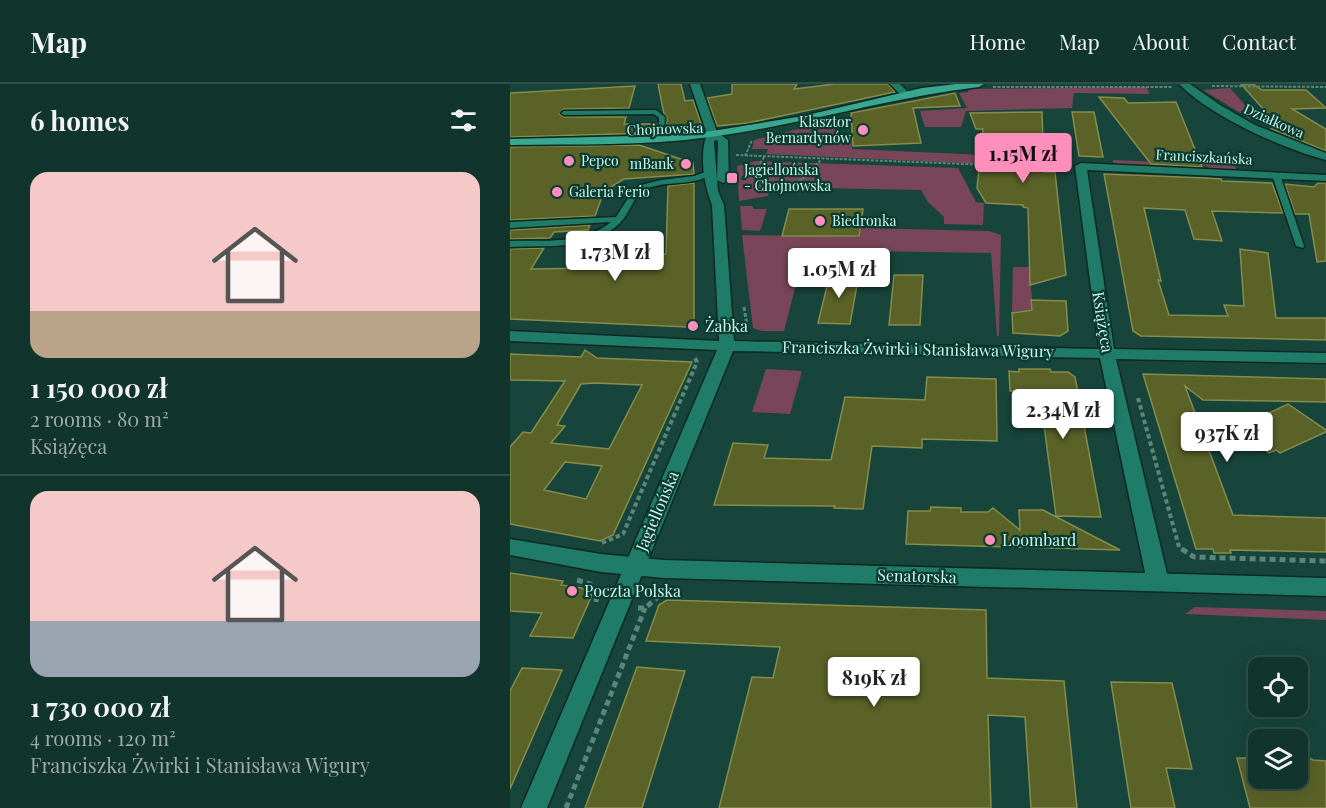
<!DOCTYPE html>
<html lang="en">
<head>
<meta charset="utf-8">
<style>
	:root { --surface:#11342c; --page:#1e3f38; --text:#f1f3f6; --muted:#9caaa9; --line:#304f48; --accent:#fe8ebb }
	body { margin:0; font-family:"Playfair Display",serif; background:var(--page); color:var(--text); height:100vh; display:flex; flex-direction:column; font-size:22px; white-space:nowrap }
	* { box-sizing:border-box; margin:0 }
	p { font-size:20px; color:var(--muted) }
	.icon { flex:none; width:33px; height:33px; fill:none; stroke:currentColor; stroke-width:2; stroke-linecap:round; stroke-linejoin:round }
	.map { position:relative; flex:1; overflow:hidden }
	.side { display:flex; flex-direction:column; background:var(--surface); width:510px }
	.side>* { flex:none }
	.fabs { position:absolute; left:738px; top:573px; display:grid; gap:12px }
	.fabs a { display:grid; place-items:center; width:60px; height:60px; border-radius:12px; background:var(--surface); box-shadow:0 6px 24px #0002,0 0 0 2px var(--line); font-size:30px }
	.price { position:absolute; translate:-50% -51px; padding:0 14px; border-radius:6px; background:#fff; color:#222; font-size:20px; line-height:39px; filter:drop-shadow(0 2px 3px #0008) }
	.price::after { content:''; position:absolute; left:50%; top:36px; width:18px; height:14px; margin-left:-9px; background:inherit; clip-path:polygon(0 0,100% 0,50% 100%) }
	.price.selected { background:var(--accent); color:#111 }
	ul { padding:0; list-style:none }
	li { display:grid; align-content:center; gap:12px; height:318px; padding:0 30px }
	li+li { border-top:2px solid var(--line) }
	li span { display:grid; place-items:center; height:186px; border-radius:18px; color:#555 }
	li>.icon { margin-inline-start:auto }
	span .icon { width:108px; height:108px; fill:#fffc; stroke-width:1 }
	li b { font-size:26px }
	h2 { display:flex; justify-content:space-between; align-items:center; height:72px; padding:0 30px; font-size:26px }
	header { display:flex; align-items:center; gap:36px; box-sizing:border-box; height:84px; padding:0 30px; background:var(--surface); border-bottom:2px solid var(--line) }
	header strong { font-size:28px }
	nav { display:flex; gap:33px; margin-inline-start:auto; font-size:21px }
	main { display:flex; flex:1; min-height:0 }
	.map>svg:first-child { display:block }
</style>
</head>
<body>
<header>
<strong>Map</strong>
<nav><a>Home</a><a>Map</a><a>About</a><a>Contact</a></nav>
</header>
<main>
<section class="side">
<h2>6 homes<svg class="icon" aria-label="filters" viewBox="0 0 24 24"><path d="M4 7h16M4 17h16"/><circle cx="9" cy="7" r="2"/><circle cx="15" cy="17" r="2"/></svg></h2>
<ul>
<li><span style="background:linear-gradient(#f6c9c9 75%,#b9a48a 0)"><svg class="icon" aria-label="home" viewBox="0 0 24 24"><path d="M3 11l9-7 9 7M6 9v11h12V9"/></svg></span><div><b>1 150 000 zł</b><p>2 rooms · 80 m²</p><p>Książęca</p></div></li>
<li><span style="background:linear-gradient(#f6c9c9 70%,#9aa5b1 0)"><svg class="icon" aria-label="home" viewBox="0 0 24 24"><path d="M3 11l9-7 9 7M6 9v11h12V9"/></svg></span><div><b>1 730 000 zł</b><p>4 rooms · 120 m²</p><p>Franciszka Żwirki i Stanisława Wigury</p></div></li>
</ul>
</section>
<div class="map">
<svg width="816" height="724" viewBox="0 0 816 724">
	<rect width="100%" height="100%" fill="#17453b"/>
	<path fill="#794559" d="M636,3L640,10L564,9L562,24L456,27L451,43H415L410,27L457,24L449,9L458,8L459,5Z
		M720,4L740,27V35L693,6Z
		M325,36L329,38L330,53L341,52L342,65L543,74V83L256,70L258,65H242L244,56Z
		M603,76L724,81L727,87L699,86L697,82L655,80V84L604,81Z
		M246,77L448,84L466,118L474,119L473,141L434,140V133L418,118L411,106L260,103L258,112L229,117L227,82Z
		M230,122H242L244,125H257L250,147L232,146Z
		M351,144L479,147L491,151L489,252H487L481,169L295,166L274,247H252L243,244L232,151L349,153Z
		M503,183H519L523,225L502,228Z
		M256,285L292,287L280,330L242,328Z
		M685,523L816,527V536L675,530Z"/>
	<path fill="#5a6228" stroke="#848d4b" stroke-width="1.5" fill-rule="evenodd" d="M148,0H171L175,17L183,16L192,42L186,47L158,49V45V49H155L157,33L154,30Z
		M222,0H287L284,5L325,0H378L385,8L238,39L207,42L197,14L222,10Z
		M731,0H743L752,6H796L816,24L782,25L816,45V67L762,45L770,44Z
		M125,2L119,24L54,25L49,30L54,33H116L114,40H147L142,49L0,53V9Z
		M445,9L450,22L403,24L411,59L343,62L341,29Z
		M589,13L614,14L618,19L666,18L692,83L641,80Z
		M532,28L534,88H545L556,191L520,201L518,124L513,123V121L476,119L467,104L473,45H466L460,29Z
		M562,28H584L593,73L569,72Z
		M129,61L183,79L184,90L114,95L94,107L85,132L0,136V63Z
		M594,90L696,94L711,95L712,97L762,99L773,129L702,127L712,157L684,155L675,126L634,124L651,197L648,196L659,231L718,232L714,221L734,222L730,165L758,169L766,234H816V256L631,252L623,247Z
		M184,99V239L178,243L0,235V165L34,164L21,185L149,183L151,170H156L158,102Z
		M808,99H816V177L807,178L799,130H785L775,100L804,103Z
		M279,125H353L349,152H272Z
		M80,141L78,146L44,148L40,154L0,155V146Z
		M320,190H349L340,240L308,239Z
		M384,191H413L410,241H379Z
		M521,216L556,217L558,247L550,252L503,249L502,229L522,226Z
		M75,266L87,274L182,278L103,451L90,457L0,440V363L13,348L21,349L55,297L0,296V270L71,273ZM85,299L132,301L99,365L41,359L55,342L47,341L71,300ZM55,378L92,382L76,415L34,406Z
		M509,285H540L541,288H558L565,293L591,433L546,432L532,326H530L527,308L500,307L499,287L509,288Z
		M633,290L816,295V318L693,316L675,302L723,431L816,434V468L720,466L721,469H704L703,465H686Z
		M417,293L486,295L487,357L412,355V364L362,362L353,425L324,424L325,422L204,421L223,359L258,361L254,374L321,376L335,313L415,316Z
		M778,320L816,346V348L770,369L766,366L759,369L727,344Z
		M421,423L451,424V428H478L483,424L510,446L509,426H533L610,466L396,460L398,427H420Z
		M0,489L53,497L51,501L72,504L82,511L63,554L20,552L32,529L0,527Z
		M157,516L476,526L477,594L554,597L567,724H521L515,633L478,631L481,724H209L242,593L263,594L270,563L136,557L149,521Z
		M127,583L175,587L132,724H75Z
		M12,584L52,586L0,705V607Z
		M601,598L662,599L682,685L656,684L665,724H621Z
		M788,669L803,676L816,677V724H740L727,674H748V694H788Z"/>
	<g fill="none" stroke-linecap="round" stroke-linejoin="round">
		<defs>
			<path id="lane" d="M146,26L155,33C155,42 153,53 145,57L141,55L149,42V34L144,30L54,31L51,29L54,27Z
				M201,86L205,88C186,103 160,96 138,104C123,110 121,128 110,139C82,167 36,161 0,163V157C34,156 72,161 101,138L0,144V138L106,133L122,108L131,101L151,96L184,92Z
				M763,89L770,91L794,162L793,164L786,162L762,91Z"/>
			<path id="street" d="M180,0H190L207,48L218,56L219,96L213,99L207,96L208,57L205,56L204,58L208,107L214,121L224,257L589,265L565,82L571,79L816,91V97L577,86L604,265L816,269V279L606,275L659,498L656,504L648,507L640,504L637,498L590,274L223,267L37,724H11L207,266L0,257V247L209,257L202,121C194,102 189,70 197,50Z
				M380,0H390L401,11L393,13Z"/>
			<path id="secondary" d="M669,0H680L710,21L745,41L816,69V76C773,65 700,32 669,0Z
				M0,455L91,470L154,476L816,494V512L154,494L91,488L0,471Z"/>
			<path id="primary" d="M446,0H474L469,3C378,14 291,41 200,53C134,62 66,60 0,61V55L167,51L202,47L293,32L412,4Z"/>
		</defs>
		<use href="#lane" stroke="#0d2922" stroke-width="3"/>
		<use href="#street" stroke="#0d2922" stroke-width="3"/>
		<use href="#secondary" stroke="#0d2922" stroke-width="3"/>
		<use href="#primary" stroke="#0d2922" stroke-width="3"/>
		<path stroke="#5a867b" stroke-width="2" stroke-dasharray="3 1.5" stroke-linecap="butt" d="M702,2L816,3
			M483,3H662
			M226,71L558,84
			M235,72L242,56
			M254,73L249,82L252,90L266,103
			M283,104L311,76"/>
		<path stroke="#5a867b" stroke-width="3" stroke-dasharray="4 2" stroke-linecap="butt" d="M234,223L238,248"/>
		<path stroke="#5a867b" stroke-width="4" stroke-dasharray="4.5 3" stroke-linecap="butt" d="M628,314L669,463L674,467
			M92,459L113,450L187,278L185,274"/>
		<path stroke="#5a867b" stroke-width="5" stroke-dasharray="6 4" stroke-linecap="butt" d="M672,465L684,473L816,477
			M67,496L80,500L87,510L86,518
			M128,524H135L150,511L162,505
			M56,724L135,524"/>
		<use href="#lane" fill="#1f7c69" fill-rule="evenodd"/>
		<use href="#street" fill="#1f7c69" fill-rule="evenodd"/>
		<use href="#secondary" fill="#1f7c69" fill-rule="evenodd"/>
		<use href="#primary" fill="#38a78f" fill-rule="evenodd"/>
	</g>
	<g fill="#fe8ebb" stroke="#0a3b31" stroke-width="2">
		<circle cx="353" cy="46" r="6"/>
		<circle cx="59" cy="77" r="6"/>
		<circle cx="176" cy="80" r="6"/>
		<rect x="216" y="88" width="12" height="12" rx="3"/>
		<circle cx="47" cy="108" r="6"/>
		<circle cx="310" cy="137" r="6"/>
		<circle cx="183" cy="242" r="6"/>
		<circle cx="480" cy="456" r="6"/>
		<circle cx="62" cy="507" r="6"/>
	</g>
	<g text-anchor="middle" stroke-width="4.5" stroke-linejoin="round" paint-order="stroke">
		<g font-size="14" fill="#cdf6ea" stroke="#0a3b31">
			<text transform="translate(764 37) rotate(24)" y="5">Działkowa</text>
			<text transform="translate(155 45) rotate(-2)" y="5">Chojnowska</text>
			<text transform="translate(694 73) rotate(3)" y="5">Franciszkańska</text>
		</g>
		<g font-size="14" fill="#cdf6ea" stroke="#0a3b31" text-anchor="start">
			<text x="341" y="43" text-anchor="end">Klasztor<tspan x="341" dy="16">Bernardynów</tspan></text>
			<text x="71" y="82">Pepco</text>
			<text x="164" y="85" text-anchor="end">mBank</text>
			<text x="234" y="91">Jagiellońska<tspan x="234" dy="16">- Chojnowska</tspan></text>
			<text x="59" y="113">Galeria Ferio</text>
			<text x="322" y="142">Biedronka</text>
		</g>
		<g font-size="16" fill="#cdf6ea" stroke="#0a3b31">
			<text transform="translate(593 238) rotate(81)" y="6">Książęca</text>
			<text transform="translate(408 265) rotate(1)" y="6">Franciszka Żwirki i Stanisława Wigury</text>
			<text transform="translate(147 427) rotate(-67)" y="6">Jagiellońska</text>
			<text transform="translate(407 492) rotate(2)" y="6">Senatorska</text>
		</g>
		<g font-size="16" fill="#cdf6ea" stroke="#0a3b31" text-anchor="start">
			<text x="195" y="248">Żabka</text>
			<text x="492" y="462">Loombard</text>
			<text x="74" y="513">Poczta Polska</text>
		</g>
	</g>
</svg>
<div class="fabs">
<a><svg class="icon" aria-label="locate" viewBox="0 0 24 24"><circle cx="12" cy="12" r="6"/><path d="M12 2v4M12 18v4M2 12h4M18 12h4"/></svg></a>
<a><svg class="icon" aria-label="layers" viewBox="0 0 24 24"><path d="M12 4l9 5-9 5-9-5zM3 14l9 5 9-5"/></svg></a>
</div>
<b class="price selected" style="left:513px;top:100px">1.15M zł</b>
<b class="price" style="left:105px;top:198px">1.73M zł</b>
<b class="price" style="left:329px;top:215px">1.05M zł</b>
<b class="price" style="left:553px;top:356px">2.34M zł</b>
<b class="price" style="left:717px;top:379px">937K zł</b>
<b class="price" style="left:364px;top:624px">819K zł</b>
</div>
</main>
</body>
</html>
